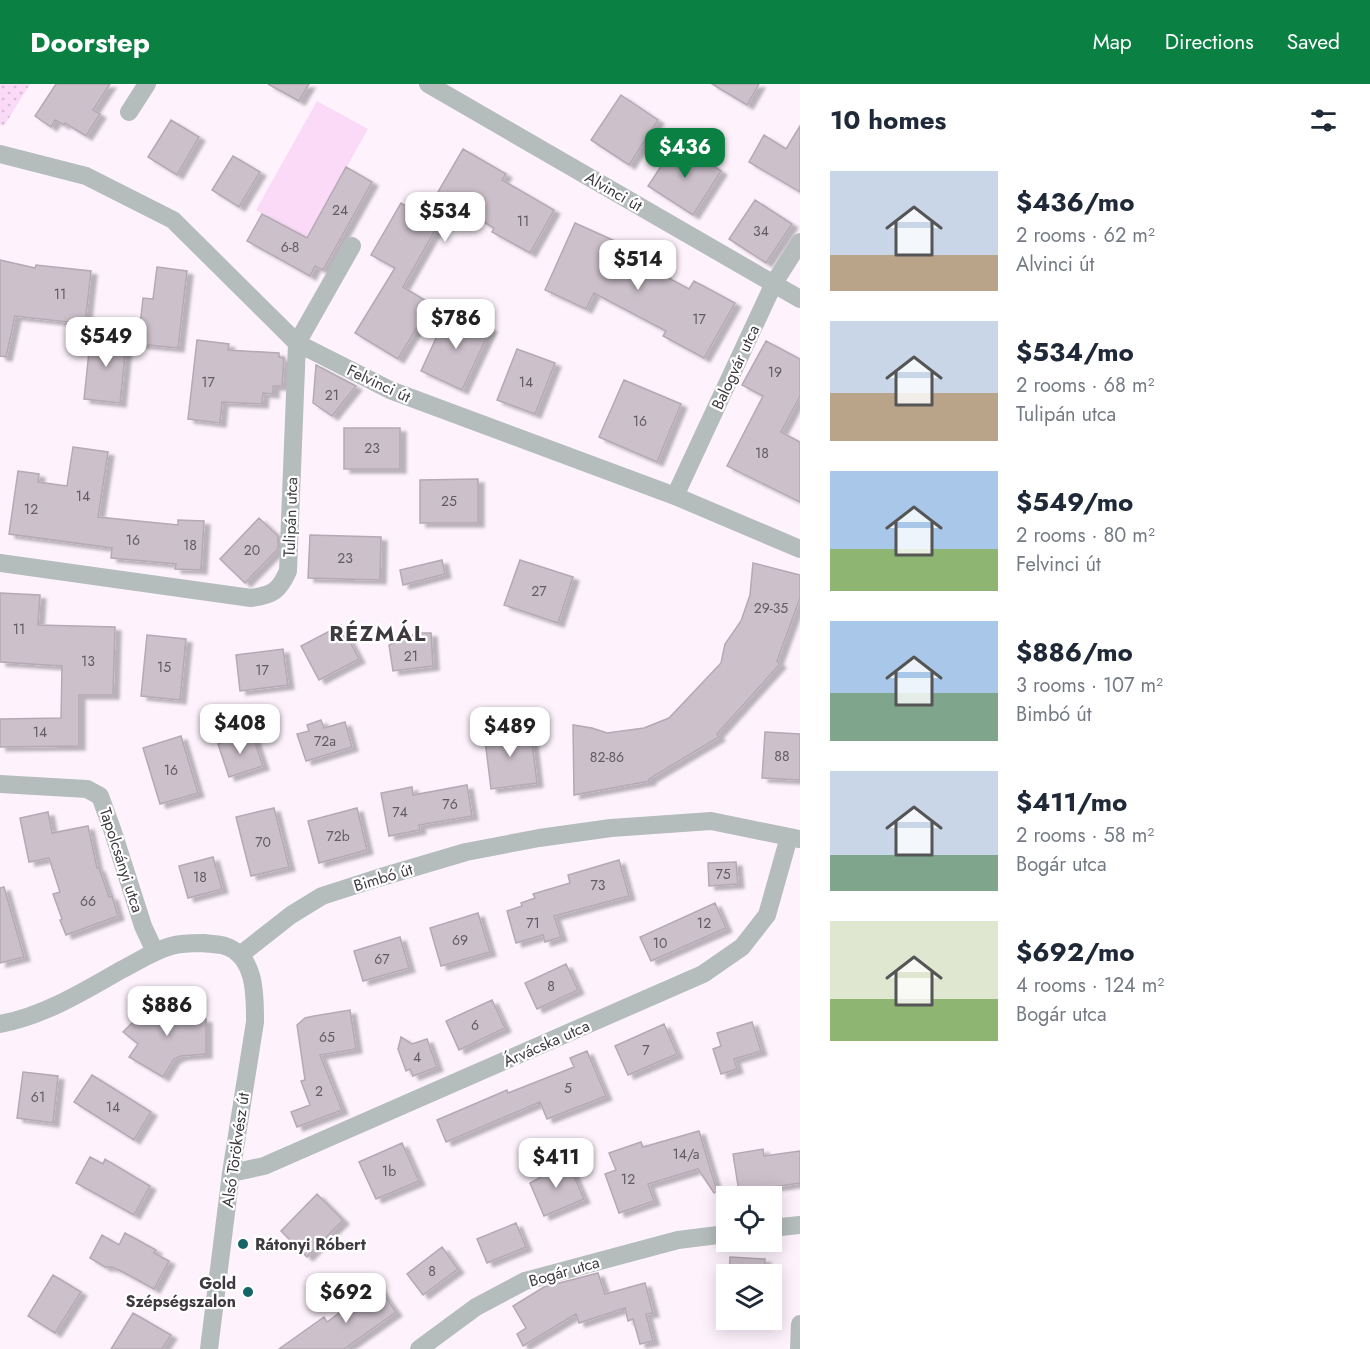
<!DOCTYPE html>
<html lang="en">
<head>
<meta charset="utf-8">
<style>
	:root { --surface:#fff; --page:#f6f6f7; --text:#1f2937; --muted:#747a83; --accent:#0b8043 }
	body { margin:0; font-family:Jost,sans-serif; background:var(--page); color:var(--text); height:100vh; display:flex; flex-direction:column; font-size:22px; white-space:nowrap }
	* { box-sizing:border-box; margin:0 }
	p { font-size:20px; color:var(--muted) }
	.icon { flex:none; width:33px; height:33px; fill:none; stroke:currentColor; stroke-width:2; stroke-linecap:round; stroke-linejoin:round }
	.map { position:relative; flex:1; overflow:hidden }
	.panel { display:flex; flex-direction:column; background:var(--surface); width:570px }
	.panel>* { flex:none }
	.fabs { position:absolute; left:716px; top:1102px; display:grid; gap:12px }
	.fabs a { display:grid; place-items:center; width:66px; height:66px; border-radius:0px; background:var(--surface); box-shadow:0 3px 15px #0003; font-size:30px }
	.price { position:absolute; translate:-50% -51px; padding:0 14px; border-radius:12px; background:#fff; color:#222; font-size:20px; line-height:39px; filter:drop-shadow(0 2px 3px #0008) }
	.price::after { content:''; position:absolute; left:50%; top:36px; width:18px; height:14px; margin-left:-9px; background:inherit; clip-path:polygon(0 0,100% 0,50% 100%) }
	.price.current { background:var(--accent); color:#fff }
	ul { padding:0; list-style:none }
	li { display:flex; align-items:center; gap:18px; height:150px; padding:0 30px }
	li span { display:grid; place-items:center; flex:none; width:168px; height:120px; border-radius:0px; color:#555 }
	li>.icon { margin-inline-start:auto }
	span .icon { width:72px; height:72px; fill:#fffc; stroke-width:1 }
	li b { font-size:26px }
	h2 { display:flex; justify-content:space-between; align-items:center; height:72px; padding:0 30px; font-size:26px }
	header { display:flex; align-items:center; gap:36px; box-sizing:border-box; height:84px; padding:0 30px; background:var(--accent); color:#fff }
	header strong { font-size:28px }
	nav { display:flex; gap:33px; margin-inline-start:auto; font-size:21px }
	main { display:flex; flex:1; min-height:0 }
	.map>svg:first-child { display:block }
</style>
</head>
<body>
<header>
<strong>Doorstep</strong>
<nav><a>Map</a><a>Directions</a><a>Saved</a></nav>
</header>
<main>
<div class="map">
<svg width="800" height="1265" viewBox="0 0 800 1265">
	<defs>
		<pattern id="garden-dots" width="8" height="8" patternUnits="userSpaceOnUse" patternTransform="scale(1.5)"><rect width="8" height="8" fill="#fadaf7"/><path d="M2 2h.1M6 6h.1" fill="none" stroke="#d7bcd5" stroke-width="1.8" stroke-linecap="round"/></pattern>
		<filter id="shadow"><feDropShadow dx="6" dy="4" stdDeviation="1.5" flood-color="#0004"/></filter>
	</defs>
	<rect width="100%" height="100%" fill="#fef3fd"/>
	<path fill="#fadaf7" d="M317,17L368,45L307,154L256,126Z"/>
	<path fill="url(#garden-dots)" d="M0,0H30L4,42L0,41Z"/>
	<path fill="#ccc0cb" stroke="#b5a9b4" stroke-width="1.5" filter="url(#shadow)" d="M56,0H110L93,26L100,30L86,52L65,39L64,41L55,36L51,43L35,32Z
		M268,0H309L299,17Z
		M712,0H759L747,21Z
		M621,11L658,36L629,81L591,56Z
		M171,36L199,53L177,91L148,73Z
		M800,42V108L749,78L764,51L786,65Z
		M677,58L721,87L693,131L648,102Z
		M463,65L506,90L502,96L554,126L530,169L492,148L494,144L451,118L403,203L431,220L398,275L355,249L395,184L371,171L401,119L424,132Z
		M233,72L260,88L239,123L212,106Z
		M346,83L372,98L323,186L315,182L310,192L247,157L262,130L307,154Z
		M755,116L792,140L766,179L729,155Z
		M575,139L617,158L614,165L689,205L694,197L735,219L704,274L663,252L666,247L594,209L586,225L545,206Z
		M0,176L35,184L36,181L91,187L85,240L15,232L6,273L0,272Z
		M157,183L187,187L178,264L138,260L143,214L153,215Z
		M449,226L491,244L462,306L421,287Z
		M91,249L127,252L120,319L84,315Z
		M197,256L229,260L228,266L279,269V273L284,274L282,302H273V310L263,309L262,320L222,318L220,339L188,335Z
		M766,257L800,275V312L781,348L800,358V418L727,382L763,312L742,301Z
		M517,265L555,279L535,330L497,316Z
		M316,281L356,302L332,332L313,319Z
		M624,296L681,320L657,378L599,353Z
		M344,344H400V385H344Z
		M73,363L108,368L98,433L178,441V436L204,437L201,486L175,485L176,480L111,474L112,464L9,450L18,387L39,390L38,398L67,402Z
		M478,395V439H420V396Z
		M259,434L278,452V465L245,499L220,475Z
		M310,451L381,453L380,496L308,494Z
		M442,476L445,490L403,501L400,486Z
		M520,476L573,493L558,539L504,521Z
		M753,479L800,491V514L777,577L780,580L717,650L719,653L649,695L650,697L574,711L573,641L592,644L607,649L644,644L669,634L721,579L725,560L741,537L750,511Z
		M0,509L40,511L38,541L115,543L113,611H79V662L0,663V635L61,634L62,582L0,578Z
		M341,541L359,575L319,596L301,562Z
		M418,549H431L433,582L393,587L389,561Z
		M147,551L186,555L180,616L141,612Z
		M283,565L288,601L240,607L236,571Z
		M321,636L324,644L345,638L352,663L306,677L297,650L309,647L307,641Z
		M530,642L537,699L491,705L484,648Z
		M765,648L800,650V696L762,694Z
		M252,649L263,682L229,693L218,660Z
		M181,652L198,709L160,720L143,664Z
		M467,701L472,732L419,741L420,746L389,752L381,709L412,703L413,711Z
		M274,724L289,783L251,792L236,733Z
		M357,724L367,766L319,779L308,737Z
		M48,728L52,749L88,742L97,784H99L109,813L112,812L118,832L66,851L60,836L62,835L53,810L60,808L49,774L29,778L20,734Z
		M213,773L222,805L188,814L179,782Z
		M619,776L629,812L554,832L561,853L545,858L543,851L516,859L507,827L522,822L521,819L535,814L533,810L570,799L568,791Z
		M736,778L738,800L709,802L708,779Z
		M4,803L24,873L0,879V804Z
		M715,819L726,844L651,877L640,853Z
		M478,829L490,868L441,882L430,844Z
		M400,853L409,884L363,897L354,867Z
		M566,880L578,906L537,925L525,899Z
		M492,916L505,944L459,966L446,937Z
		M186,917L188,934L206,935V970L181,972L174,975L163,993L129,973L138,960L123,948L131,940L142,930L157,923L172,919Z
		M350,926L356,965L320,971L342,1026L297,1043L291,1028L310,1021L301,997L305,996L297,941L305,934L314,932Z
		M752,938L761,967L734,975L737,985L721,990L713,965L721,962L717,949Z
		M664,940L677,970L628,991L615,962Z
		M401,953L412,960L427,955L437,983L413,992L410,985L406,987L398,965Z
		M587,967L606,1012L547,1035L540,1018L446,1058L437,1036L507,1006L508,1009L574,983L570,974Z
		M23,988L58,992L53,1039L17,1034Z
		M92,991L151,1028L134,1056L74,1018Z
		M699,1047L717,1107L714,1109L698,1085L648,1100L654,1117L619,1129L605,1090L616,1086L609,1069L641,1058L643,1063Z
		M402,1059L419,1097L376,1115L359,1078Z
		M763,1065L764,1072L800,1067V1099L739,1108L733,1070Z
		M90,1073L103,1080L105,1075L150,1102L134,1131L76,1099Z
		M569,1081L584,1115L544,1132L530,1099L541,1093V1088L544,1084L548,1082H553L557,1086Z
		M317,1110L343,1136L307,1173L281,1147Z
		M516,1139L526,1163L487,1179L477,1155Z
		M125,1149L156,1166L154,1169L169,1177L154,1205L123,1188L112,1183H105L90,1174L102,1151L119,1161Z
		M442,1163L458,1185L423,1211L407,1190Z
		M730,1173L765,1175L764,1191H729Z
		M598,1189L605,1210L645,1199L653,1229L646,1230L653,1257L640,1260L633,1235L628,1237L625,1224L579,1239L576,1230L523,1262L517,1250L526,1244L513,1222L544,1203Z
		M53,1191L81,1208L55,1249L28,1232Z
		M377,1201L396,1228L344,1265H279L324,1233L327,1238Z
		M133,1229L171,1251L162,1265H111Z"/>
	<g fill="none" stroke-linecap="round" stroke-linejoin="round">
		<path stroke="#b4bcbc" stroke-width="18" d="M428,0L800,215
			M129,28L147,0
			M0,70L86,92L173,136L297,259L390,306L675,412L800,465
			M675,412L774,199L800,158
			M0,479L251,514C273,511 279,507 288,487L297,259L352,162
			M0,700L87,705L100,712L112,745L143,842L155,868
			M240,871L291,831L322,812L378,794L466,768L539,754L611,744L711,737L799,755
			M0,940C43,932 83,908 121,886C137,878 153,867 171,862C181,859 192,859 203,859C210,860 218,860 225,862C256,872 255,912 255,938L231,1089L209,1265
			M231,1089L264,1082L703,890L742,863L767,831L789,753
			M771,1144L800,1141
			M419,1265L476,1223L525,1197L678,1156L726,1150
			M799,1265L800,1240"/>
	</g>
	<g fill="#156467" stroke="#fff" stroke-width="2">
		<circle cx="243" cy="1160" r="6"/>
		<circle cx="248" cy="1208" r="6"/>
	</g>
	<g text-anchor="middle" stroke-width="4.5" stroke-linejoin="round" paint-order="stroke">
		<g font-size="14" fill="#625c62">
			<text x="340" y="131">24</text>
			<text x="523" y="142">11</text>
			<text x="761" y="152">34</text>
			<text x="290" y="168">6-8</text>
			<text x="60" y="215">11</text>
			<text x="699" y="240">17</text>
			<text x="775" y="293">19</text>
			<text x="208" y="303">17</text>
			<text x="526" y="303">14</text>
			<text x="332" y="316">21</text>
			<text x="640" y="342">16</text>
			<text x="372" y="369">23</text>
			<text x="762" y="374">18</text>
			<text x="83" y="417">14</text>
			<text x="449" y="422">25</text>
			<text x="31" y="430">12</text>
			<text x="133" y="461">16</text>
			<text x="190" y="466">18</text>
			<text x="252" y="471">20</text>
			<text x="345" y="479">23</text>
			<text x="539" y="512">27</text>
			<text x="771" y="529">29-35</text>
			<text x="19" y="550">11</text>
			<text x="411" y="577">21</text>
			<text x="88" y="582">13</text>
			<text x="164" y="588">15</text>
			<text x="262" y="591">17</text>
			<text x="40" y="653">14</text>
			<text x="325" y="662">72a</text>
			<text x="782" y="677">88</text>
			<text x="607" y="678">82-86</text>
			<text x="171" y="691">16</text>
			<text x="450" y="725">76</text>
			<text x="400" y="733">74</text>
			<text x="338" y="757">72b</text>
			<text x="263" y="763">70</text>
			<text x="723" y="795">75</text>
			<text x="200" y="798">18</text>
			<text x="598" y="806">73</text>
			<text x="88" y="822">66</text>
			<text x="533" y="844">71</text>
			<text x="704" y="844">12</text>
			<text x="460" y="861">69</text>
			<text x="660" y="864">10</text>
			<text x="382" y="880">67</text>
			<text x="551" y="907">8</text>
			<text x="475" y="946">6</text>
			<text x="327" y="958">65</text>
			<text x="646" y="971">7</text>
			<text x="417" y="978">4</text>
			<text x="568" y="1009">5</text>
			<text x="319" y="1012">2</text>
			<text x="38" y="1018">61</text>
			<text x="113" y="1028">14</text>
			<text x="686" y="1075">14/a</text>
			<text x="389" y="1092">1b</text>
			<text x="628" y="1100">12</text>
			<text x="432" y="1192">8</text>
		</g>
		<g font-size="16" fill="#3f3a3f" stroke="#fff">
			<text transform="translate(614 107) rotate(30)" y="6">Alvinci út</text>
			<text transform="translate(735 283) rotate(-65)" y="6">Balogvár utca</text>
			<text transform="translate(379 299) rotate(25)" y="6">Felvinci út</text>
			<text transform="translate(290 433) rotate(-88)" y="6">Tulipán utca</text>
			<text transform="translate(122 776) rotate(72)" y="6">Tapolcsányi utca</text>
			<text transform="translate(383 793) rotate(-17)" y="6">Bimbó út</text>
			<text transform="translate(546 959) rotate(-24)" y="6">Árvácska utca</text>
			<text transform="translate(235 1066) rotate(-82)" y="6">Alsó Törökvész út</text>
			<text transform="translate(564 1187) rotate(-16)" y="6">Bogár utca</text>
		</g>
		<g font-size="16" font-weight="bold" fill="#3f3a3f" stroke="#fff" text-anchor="start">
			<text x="255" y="1166">Rátonyi Róbert</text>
			<text x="236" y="1205" text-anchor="end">Gold<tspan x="236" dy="18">Szépségszalon</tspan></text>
		</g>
		<g font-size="22" font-weight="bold" letter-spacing="1.5" fill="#3f3a3f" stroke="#fff">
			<text x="378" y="557">RÉZMÁL</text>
		</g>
	</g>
</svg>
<div class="fabs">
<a><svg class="icon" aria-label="locate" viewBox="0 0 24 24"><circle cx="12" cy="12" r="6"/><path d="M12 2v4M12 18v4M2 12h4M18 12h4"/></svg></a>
<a><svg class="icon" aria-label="layers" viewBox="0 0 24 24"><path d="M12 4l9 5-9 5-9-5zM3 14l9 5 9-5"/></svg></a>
</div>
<b class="price current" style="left:685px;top:95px">$436</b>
<b class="price" style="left:445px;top:159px">$534</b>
<b class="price" style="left:638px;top:207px">$514</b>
<b class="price" style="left:456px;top:266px">$786</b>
<b class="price" style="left:106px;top:284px">$549</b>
<b class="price" style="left:240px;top:671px">$408</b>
<b class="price" style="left:510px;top:674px">$489</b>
<b class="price" style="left:167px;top:953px">$886</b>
<b class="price" style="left:556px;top:1105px">$411</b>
<b class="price" style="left:346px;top:1240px">$692</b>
</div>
<section class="panel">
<h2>10 homes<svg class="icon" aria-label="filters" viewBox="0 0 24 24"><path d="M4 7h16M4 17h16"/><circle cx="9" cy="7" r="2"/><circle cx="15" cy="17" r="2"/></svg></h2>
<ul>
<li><span style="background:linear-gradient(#c9d6e8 70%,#b9a48a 0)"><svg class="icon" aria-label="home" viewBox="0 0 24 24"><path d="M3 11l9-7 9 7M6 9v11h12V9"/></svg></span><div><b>$436/mo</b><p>2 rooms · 62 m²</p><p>Alvinci út</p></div></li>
<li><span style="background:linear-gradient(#c9d6e8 60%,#b9a48a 0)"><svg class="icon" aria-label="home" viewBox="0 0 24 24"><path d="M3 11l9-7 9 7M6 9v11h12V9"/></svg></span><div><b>$534/mo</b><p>2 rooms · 68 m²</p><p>Tulipán utca</p></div></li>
<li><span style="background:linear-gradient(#a9c7e8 65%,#8fb573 0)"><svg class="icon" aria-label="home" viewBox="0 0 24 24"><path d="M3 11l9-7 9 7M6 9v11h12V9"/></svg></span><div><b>$549/mo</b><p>2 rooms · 80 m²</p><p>Felvinci út</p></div></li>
<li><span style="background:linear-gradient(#a9c7e8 60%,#7fa58c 0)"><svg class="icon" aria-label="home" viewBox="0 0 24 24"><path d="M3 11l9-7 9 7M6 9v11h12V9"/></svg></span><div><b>$886/mo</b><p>3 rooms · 107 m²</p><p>Bimbó út</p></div></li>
<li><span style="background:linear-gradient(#c9d6e8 70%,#7fa58c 0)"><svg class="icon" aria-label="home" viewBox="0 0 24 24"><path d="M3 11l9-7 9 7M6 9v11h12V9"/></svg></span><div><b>$411/mo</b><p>2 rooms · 58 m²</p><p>Bogár utca</p></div></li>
<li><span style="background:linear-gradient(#dfe7d0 65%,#8fb573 0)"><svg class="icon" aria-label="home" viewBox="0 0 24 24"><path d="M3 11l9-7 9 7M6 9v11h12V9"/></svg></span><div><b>$692/mo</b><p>4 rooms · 124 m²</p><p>Bogár utca</p></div></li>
</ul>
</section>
</main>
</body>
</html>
